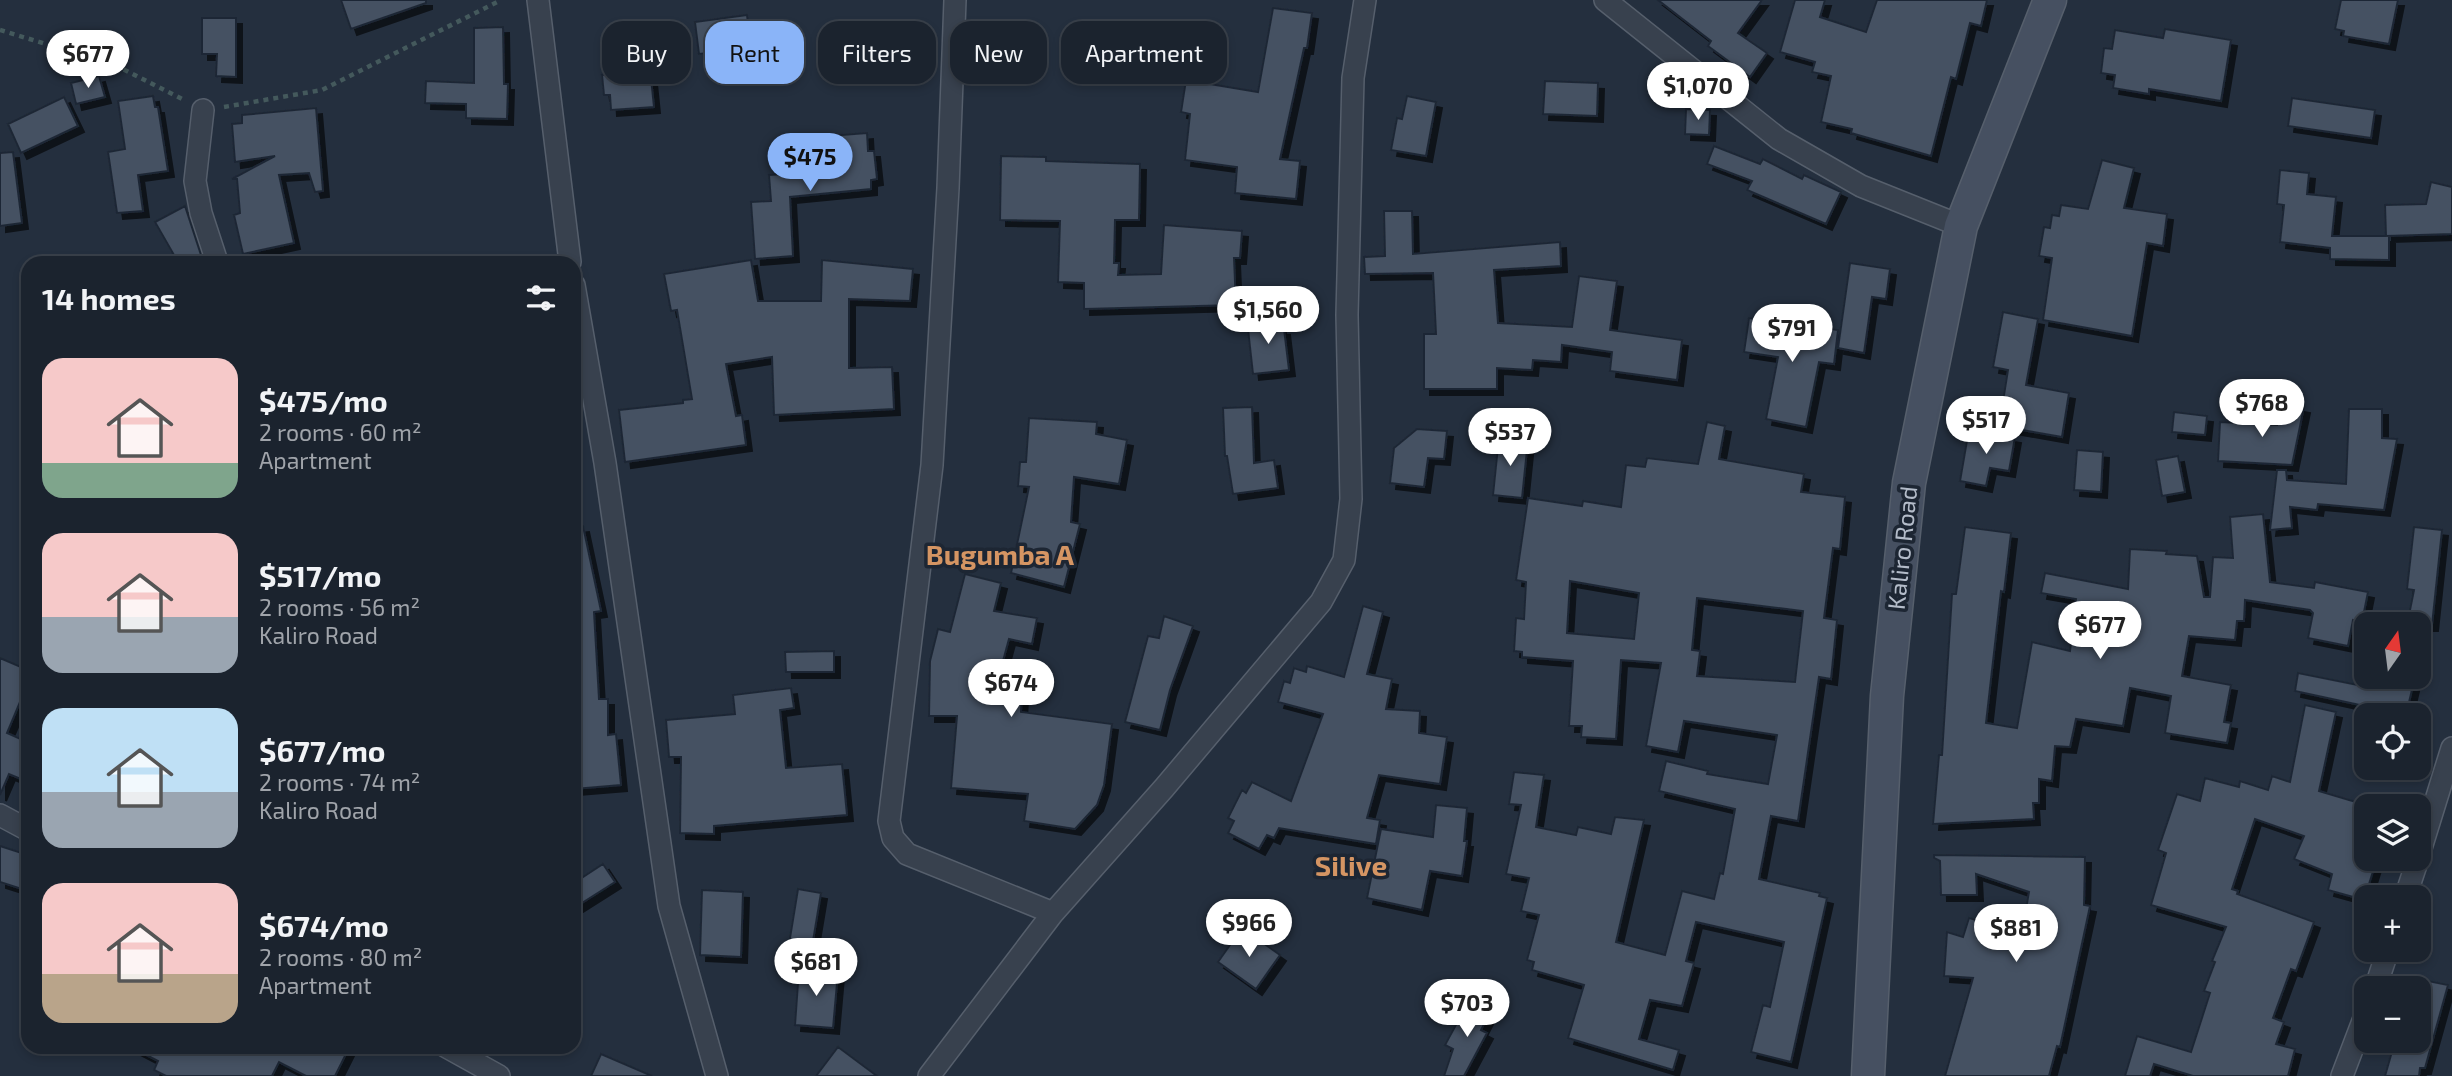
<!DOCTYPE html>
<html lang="en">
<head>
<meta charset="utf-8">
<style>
	:root { --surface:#1b232e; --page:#242b36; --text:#f1f3f6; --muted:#a0a4aa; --line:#39404a; --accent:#8ab4f8 }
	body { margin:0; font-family:"Exo 2",sans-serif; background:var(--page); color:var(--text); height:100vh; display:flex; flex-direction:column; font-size:26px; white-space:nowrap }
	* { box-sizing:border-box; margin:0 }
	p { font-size:23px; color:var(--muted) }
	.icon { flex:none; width:38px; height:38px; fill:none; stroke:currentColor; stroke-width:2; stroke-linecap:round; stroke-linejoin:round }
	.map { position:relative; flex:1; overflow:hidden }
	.panel { position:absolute; left:21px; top:256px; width:560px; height:798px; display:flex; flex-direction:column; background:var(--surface); border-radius:21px; box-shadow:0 4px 10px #0003,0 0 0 2px var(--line) }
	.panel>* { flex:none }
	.top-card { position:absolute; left:602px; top:21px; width:665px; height:63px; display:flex; gap:14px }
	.needle { width:46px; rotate:14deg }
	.buttons { position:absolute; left:2354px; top:612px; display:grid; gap:14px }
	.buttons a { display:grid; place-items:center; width:77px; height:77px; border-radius:14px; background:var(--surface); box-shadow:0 4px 10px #0003,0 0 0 2px var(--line); font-size:35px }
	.price { position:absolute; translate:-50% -60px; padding:0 16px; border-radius:24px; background:#fff; color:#222; font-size:23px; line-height:46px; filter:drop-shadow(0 2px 4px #0008) }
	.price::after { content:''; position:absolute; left:50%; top:42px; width:21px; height:16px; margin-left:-10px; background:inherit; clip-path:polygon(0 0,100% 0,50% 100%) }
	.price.active { background:var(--accent); color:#111 }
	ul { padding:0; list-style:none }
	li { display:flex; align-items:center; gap:21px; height:175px; padding:0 21px }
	li span { display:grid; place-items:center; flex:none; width:196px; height:140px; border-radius:21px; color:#555 }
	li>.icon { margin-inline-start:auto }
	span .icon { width:84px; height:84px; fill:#fffc; stroke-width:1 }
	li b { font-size:30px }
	h2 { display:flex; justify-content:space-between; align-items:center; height:84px; padding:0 21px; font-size:30px }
	.tag { padding:0 24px; border-radius:21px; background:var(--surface); box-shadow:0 4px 10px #0003,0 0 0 2px var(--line); font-size:24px; line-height:63px }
	.tag.active { background:var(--accent); color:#111 }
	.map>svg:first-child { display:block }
</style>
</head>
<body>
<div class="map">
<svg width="2452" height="1076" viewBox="0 0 2452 1076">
	<defs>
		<filter id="shadow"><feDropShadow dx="6" dy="6" stdDeviation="0" flood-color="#0009"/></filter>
	</defs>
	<rect width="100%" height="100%" fill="#242f3e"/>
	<path fill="#455162" stroke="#1f2835" stroke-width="2" fill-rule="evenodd" filter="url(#shadow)" d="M341,0H426V3L351,29Z
		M1658,0H1762L1738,33L1767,53L1750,77L1708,46L1711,41Z
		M1795,0H1825L1820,17L1866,32L1877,0H1987L1981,26L1970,23L1956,79L1951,77L1931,156L1851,133L1852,129L1821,122L1831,76L1812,72L1815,62L1780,52Z
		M2341,0H2398L2389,44L2343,36L2344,31L2335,29Z
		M1273,8L1312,13L1307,48H1304L1280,159L1300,161L1296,199L1235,193L1237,167L1185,160L1190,114L1181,112L1186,80L1258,92Z
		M747,15L751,48L699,54L695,22Z
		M202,18H236V77L216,76L217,54H202Z
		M1108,21L1163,24V78L1106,77Z
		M503,27L504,84H508L507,119L466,118V104L425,103L426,81L474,83V28Z
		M2165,29L2231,40L2221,101L2149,89V94L2113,88L2115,75L2101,73L2104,48L2112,49L2115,30L2163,38Z
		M649,59L654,107L611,110L610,95H604L602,75L615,74L614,62Z
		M99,76L105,97L76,104L71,83Z
		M1545,81L1598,83L1597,116L1543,114Z
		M153,96L155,107H158L168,171L138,175L143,211L117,213L108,152L125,149L118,101Z
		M1407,96L1436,102L1426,156L1391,150L1397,118L1402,119Z
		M64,97L78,126L21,153L8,124Z
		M2292,98L2375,110L2371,138L2288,126Z
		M316,108L323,191L315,192L309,173L279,175L294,243L243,254L234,215L240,213L237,179H232L275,156L235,162L232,124L242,123V115Z
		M1686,109L1710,110L1709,135L1685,134Z
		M867,133L868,151H874L877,179L871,180V189L790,197L793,256L755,259L751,202L771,201L769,175L832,171L829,136Z
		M1714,146L1760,164L1763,159L1802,179L1804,175L1841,192L1826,224L1747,190L1752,181L1707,164Z
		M13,152L22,223L0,226V153Z
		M1001,156L1046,157V161L1140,164L1139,220H1115L1114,263H1119L1118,275L1161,274L1164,225L1242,231L1240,258H1234L1236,305L1084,309V283L1058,282L1060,221L1000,220Z
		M2102,160L2134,168L2124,208L2167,214L2163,246L2147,243L2132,336L2043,320L2052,258L2039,256L2044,227L2050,228L2052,215L2059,216L2061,205L2088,209Z
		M2280,170L2309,173L2307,194L2336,197L2332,236H2389V260L2330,259V248L2280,242L2284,205L2277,204Z
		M2431,182L2452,187V234L2386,236L2385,205L2426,204Z
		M185,206L201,255L187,262H178L155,222Z
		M1384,211H1412L1413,254L1560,242L1561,266L1494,270L1498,323L1572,327L1579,276L1617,281L1610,330L1682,340L1677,380L1610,371L1612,352L1562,345L1561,362L1533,360L1532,370L1497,368V389H1424V334H1436L1433,273L1365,274L1364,257L1385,256Z
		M751,260L758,301H821L822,260L913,269L910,301L849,299V368L892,367L894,409L774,415L772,357L726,364L736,416L742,415L746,445L625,462L619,410L683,403V400L692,399L677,310L671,311L664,274Z
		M1850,263L1890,269L1886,299L1872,297L1864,353L1838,348Z
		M2003,312L2038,319L2026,385L2069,393L2062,437L1999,426L2008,370L1993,367Z
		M1279,316L1280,329H1284L1289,370L1253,374L1247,320Z
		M1749,318L1838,330L1834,364L1819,362L1806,427L1766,419L1778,357L1744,352Z
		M2282,403L2304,407L2292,465L2218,461L2220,422L2277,425Z
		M1252,407L1254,463L1274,460L1278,488L1233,494L1227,456H1225L1223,408Z
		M2349,409H2382V438L2397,439L2384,510L2318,504L2317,510L2290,507L2292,528L2270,530L2277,470H2286L2287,480L2346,484Z
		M2174,412L2207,416L2205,435L2172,432Z
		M1029,418L1097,422L1096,434L1127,440L1119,484L1074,477L1071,522L1080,524L1064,587L1011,573L1029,487L1018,486L1020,462H1026Z
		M1707,422L1725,426L1719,459L1804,474L1801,492L1845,497L1840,549L1833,548L1824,618L1837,620L1831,679L1819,677L1798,821L1771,816L1759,879L1820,893L1819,896L1827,898L1791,1062L1751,1052L1763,1005L1770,1007L1784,942L1696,922L1686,961L1694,963L1682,1006L1650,1000L1639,1039L1679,1050L1673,1070L1568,1038L1584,985L1532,970L1534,962L1527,960L1539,915L1521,911L1529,878L1506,874L1521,805L1509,804L1514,772L1544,775L1536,827L1576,835L1578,827L1611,834L1615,817L1644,820L1616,942L1665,955L1682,891L1714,899L1720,873L1723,874L1735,809L1659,791L1666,761L1708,771L1707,774L1768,784L1777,735L1684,721L1678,752L1646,746L1661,663L1621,660L1616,739L1581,737L1582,726H1569L1573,661L1522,657V652L1514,651L1516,618L1524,619L1526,582L1516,580L1528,498L1582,506L1583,501L1621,507L1626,465L1645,467L1647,458L1698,464ZM1570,581L1639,593L1634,639L1567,633ZM1697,598L1803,611L1795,682L1697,676L1700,651L1692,650Z
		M1417,429L1447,431L1444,459L1428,458L1424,487L1390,483L1394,448Z
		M1969,429L2015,437L2009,471L1990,468L1986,486L1960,481Z
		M1499,437L1528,440L1522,498L1493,495Z
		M2077,450L2103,452L2101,492L2074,490Z
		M2178,456L2185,492L2162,496L2156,460Z
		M2263,514L2270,582L2314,588L2315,582L2368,592L2362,622L2353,620L2348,646L2308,638L2313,613L2310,610L2245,600L2244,621H2237L2235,640L2189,636L2182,676L2231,685L2224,722L2231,723L2227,743L2165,733L2171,696L2130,688L2123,726L2076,719L2070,747L2055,746L2052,781L2039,779V803H2033L2034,819L1933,824L1939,755H1942L1952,594H1956L1965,527L2011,533L2004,592L2001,591L1986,723L2017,728L2032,642L2070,651L2076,599L2041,593L2045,573L2128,589L2130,549L2167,551L2166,554L2197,556L2204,597H2210L2213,557L2233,558L2230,517Z
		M583,526L601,611L594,612L599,699H608V735L616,734L621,785L574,789V527Z
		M2414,527L2442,530L2432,625H2407L2414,590L2407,589Z
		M965,574L1001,583L994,611L1037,618L1032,644L1009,639L994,694L1022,695L1021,712L1112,724L1104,785L1097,805L1075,829L1024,821L1028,794L951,788L957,716H929L930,661L938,629L950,632Z
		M1363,606L1383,612L1367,674L1392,679L1386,709L1420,711L1419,733L1447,737L1440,784L1379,775L1367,818L1380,820L1376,844L1279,828L1274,838L1267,835L1259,849L1228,833L1234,821L1228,818L1242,790L1246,793L1252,782L1291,801L1323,714L1278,702L1284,681L1290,683L1294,668L1306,672L1307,666L1344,677Z
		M1164,616L1193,626L1170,690L1160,730L1125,722L1148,636L1159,638Z
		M834,651V672H786L785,652Z
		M0,658L28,670V683L7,733L23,740L21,745L28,748V782L9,774L0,795Z
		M2298,673L2378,689L2380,677H2415L2406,715L2295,691Z
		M791,688L794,708L780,710L786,768L842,764L847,815L714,826V834L680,833L681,757H669L666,720L735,714L733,695Z
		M2305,705L2336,712L2319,791L2366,805V862L2375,865L2364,900L2328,890L2332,874L2294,859L2304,836L2255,819L2232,889L2238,891L2237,894L2314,922L2296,971L2291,969L2273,1018L2284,1022L2276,1044L2295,1049L2288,1076H2193L2154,1064L2150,1076H2125L2137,1036L2191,1052L2210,993L2204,991L2215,962L2212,961L2226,927L2151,905L2166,853L2158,850L2177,794L2200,801L2205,778L2239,787L2240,781L2268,790L2272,776L2290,782Z
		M1436,805L1467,808L1464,841H1467L1462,876L1430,871L1422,910L1367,898L1381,829L1433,837Z
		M0,846L28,855V891L0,882Z
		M1934,855L2085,857L2084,905L2090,906L2060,1047L2057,1046L2049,1076H1945L1973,978L1944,976L1947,932L1963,937L1969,918L2022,932L2029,892L1976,874L1977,895H1941L1940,861L1934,858Z
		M603,864L615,882L574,908V883Z
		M798,889L821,893L812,947L789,944Z
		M702,890L743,892L741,957L700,955Z
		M1242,928L1280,955L1256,989L1218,962Z
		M799,969L838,972L833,1028L795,1025Z
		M2418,979L2448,985L2425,1068H2420L2419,1076H2385L2395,1041H2418Z
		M1470,999L1491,1011L1481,1030L1487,1033L1464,1076H1444L1453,1049L1445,1045Z
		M129,1046H350L335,1076H306L279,1062L272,1076H166L154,1070L158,1061Z
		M838,1047L877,1076H816Z
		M601,1054L652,1076H591Z"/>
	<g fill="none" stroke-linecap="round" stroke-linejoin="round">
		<defs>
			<path id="street" d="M538,0L570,262
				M955,0L948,188L932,465L889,821L893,838L907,854L1053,913
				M1605,0L1779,139L1861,186L1961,226
				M203,110L195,181L201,213L217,262
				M574,285L605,463L669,906L717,1076
				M0,815L28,830
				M2418,858L2452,748
				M2405,898L2418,859
				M2375,989L2388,950
				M445,1046L499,1076
				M929,1076L1053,913L1164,788L1321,602L1344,560L1351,499L1347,315L1353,78L1365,0
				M2342,1076L2366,1013"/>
			<path id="secondary" d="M1868,1076L1887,696L1909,483L1961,226L2050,0"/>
		</defs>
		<use href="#street" stroke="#565f6c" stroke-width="24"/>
		<use href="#secondary" stroke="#565f6c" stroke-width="35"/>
		<path stroke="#44595c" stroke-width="4.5" stroke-dasharray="5 5" stroke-linecap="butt" d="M0,30L115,65L186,101
			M224,107L322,90L501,0"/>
		<use href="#street" stroke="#38414e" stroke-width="21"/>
		<use href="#secondary" stroke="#465061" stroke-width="32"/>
	</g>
	<g text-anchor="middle" stroke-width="7" stroke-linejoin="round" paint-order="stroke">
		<g font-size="24" fill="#b4bcc9" stroke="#1d2633">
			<text transform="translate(1903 548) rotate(-84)" y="8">Kaliro Road</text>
		</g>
		<g font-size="28" font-weight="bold" fill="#d59563" stroke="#1d2633">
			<text x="1000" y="565">Bugumba A</text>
			<text x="1351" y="876">Silive</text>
		</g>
	</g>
</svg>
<div class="buttons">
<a><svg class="needle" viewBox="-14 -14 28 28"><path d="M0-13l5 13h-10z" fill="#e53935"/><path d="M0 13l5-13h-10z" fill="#a0a4aa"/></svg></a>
<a><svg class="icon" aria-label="locate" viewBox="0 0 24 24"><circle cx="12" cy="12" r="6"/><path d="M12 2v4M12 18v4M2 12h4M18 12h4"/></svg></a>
<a><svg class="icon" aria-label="layers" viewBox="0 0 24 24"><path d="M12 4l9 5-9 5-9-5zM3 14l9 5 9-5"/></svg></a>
<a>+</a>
<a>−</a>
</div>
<b class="price" style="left:88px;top:90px">$677</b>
<b class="price" style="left:1698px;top:122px">$1,070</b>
<b class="price active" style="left:810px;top:193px">$475</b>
<b class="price" style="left:1268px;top:346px">$1,560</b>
<b class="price" style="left:1792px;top:364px">$791</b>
<b class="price" style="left:2262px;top:439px">$768</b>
<b class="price" style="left:1986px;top:456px">$517</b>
<b class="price" style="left:1510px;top:468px">$537</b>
<b class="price" style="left:2100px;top:661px">$677</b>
<b class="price" style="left:1011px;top:719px">$674</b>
<b class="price" style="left:1249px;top:959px">$966</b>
<b class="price" style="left:2016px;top:964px">$881</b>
<b class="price" style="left:816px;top:998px">$681</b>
<b class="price" style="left:1467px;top:1039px">$703</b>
<div class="top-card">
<a class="tag">Buy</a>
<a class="tag active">Rent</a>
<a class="tag">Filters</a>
<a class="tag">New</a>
<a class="tag">Apartment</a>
</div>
<section class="panel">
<h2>14 homes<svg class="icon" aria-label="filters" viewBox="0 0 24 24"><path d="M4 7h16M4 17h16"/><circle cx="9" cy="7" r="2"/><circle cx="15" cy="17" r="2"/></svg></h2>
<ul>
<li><span style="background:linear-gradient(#f6c9c9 75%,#7fa58c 0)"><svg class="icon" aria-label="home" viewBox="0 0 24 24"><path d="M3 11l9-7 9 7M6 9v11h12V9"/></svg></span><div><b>$475/mo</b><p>2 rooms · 60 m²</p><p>Apartment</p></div></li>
<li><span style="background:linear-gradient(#f6c9c9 60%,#9aa5b1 0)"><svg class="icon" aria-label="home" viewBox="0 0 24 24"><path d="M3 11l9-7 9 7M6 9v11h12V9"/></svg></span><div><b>$517/mo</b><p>2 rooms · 56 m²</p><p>Kaliro Road</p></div></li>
<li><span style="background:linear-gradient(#bfe0f5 60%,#9aa5b1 0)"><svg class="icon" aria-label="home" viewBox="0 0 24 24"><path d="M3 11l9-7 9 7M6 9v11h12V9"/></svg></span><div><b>$677/mo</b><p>2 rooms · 74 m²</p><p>Kaliro Road</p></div></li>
<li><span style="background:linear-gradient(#f6c9c9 65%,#b9a48a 0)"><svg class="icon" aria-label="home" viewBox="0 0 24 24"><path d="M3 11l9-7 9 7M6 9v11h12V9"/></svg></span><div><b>$674/mo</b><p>2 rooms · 80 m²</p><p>Apartment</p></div></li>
</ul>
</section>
</div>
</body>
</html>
